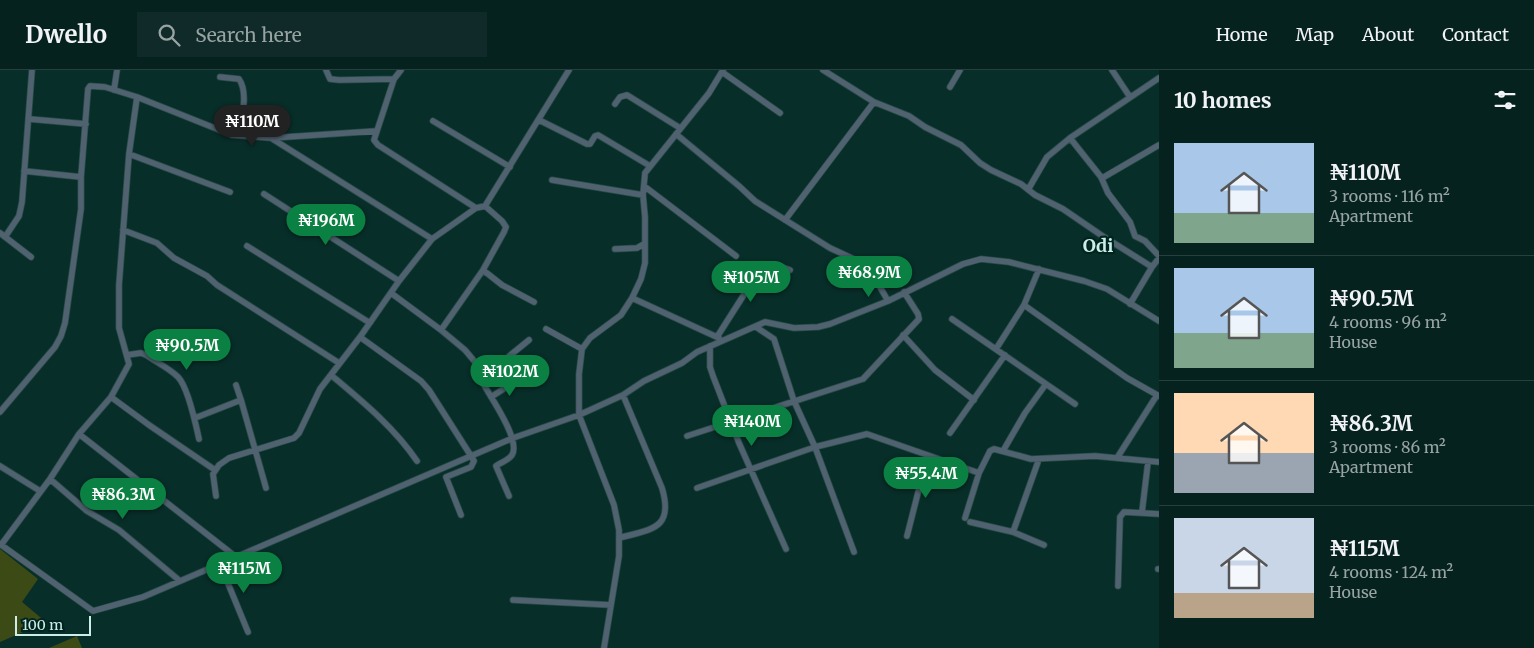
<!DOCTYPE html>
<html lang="en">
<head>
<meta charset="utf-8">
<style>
	:root { --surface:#06221f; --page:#0f2a28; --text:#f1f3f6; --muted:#98a4a4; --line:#273f3d; --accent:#0b8043 }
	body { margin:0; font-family:Merriweather,serif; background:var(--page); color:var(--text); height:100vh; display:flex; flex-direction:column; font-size:19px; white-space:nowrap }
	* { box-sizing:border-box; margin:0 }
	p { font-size:16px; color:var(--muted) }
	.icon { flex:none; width:28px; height:28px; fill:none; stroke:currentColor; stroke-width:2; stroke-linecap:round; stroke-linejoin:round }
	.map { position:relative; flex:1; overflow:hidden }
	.sheet { display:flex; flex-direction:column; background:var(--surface); width:375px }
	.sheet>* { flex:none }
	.scale { position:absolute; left:15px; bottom:12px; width:76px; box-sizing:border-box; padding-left:5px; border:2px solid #cdeee8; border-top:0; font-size:14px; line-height:18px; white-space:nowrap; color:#cdeee8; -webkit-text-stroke:4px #00241f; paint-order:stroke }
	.price { position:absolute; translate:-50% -42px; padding:0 11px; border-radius:18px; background:var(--accent); color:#fff; font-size:16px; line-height:32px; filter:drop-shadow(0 1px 2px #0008) }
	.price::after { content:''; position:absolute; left:50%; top:30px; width:15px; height:11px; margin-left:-8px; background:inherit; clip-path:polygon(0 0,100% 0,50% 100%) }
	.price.selected { background:#222; color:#fff }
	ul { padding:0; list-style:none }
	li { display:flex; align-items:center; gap:15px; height:125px; padding:0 15px }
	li+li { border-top:1px solid var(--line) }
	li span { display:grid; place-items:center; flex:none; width:140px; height:100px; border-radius:0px; color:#555 }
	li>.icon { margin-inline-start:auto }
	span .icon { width:60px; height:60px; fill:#fffc; stroke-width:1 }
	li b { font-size:21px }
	h2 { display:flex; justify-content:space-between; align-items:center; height:60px; padding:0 15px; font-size:21px }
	header { display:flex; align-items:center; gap:30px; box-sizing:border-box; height:70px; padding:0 25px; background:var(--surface); border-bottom:1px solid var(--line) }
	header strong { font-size:24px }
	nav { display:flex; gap:28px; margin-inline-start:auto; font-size:18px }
	.search { width:350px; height:45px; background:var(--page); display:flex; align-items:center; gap:12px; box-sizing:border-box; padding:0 18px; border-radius:0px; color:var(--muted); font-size:19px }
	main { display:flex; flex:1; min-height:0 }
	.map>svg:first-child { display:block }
</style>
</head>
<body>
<header>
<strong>Dwello</strong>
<div class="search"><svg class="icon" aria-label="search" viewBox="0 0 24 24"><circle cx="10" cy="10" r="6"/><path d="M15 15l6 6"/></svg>Search here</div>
<nav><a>Home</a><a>Map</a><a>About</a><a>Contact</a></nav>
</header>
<main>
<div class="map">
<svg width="1159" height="578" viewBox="0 0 1159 578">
	<rect width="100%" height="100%" fill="#082e29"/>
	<path fill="#3c4b15" d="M0,479L38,509L22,532L46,552L0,572Z
		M77,566L82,578H49Z"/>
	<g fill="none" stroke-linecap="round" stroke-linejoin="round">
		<defs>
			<path id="minor" d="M326,0L330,9L339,10L394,9
				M401,0L394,9L374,70L378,75L476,138
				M823,0L874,32L909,46L925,57L961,75L980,93L991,100L1021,114L1035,125L1063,139L1101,165L1152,197
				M1112,0L1130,27
				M722,2L780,43
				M220,7L239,9C249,23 241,50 239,65
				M950,17L960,0
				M114,20L117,0
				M615,34L620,27L627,25L680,58
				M29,49L86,54
				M539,50L587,74H590L595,66L598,65L650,96
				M433,51L510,97
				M676,64L739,116L755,131L830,178L858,191L872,203L888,231
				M271,68L432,169
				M1070,68L1101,107L1108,123L1130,152L1135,166L1145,171L1159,186
				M129,84L230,122
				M24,101L81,107
				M1101,107H1104L1159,75
				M552,110L643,125
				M644,116L736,186
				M1029,118L1047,87L1070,68L1159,8
				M264,124L399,211
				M785,150L874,32
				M123,160L157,173L174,188L207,206L217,215L339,293
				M0,163L31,187
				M5,167L19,146L22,132L32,0
				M247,176L370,253
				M615,179L637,178L644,174
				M483,200L502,215L534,232
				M391,223L441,260L483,200L504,162L506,157L502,151L485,136
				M632,228L719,268
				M1130,234L1152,197L1159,188
				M1024,235L1127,308L1159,326
				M952,249L1075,334
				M756,257L774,269L794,331L815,377L854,482
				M546,259L582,279
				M441,260L465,280L486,305L529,270
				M903,265L935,300L974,330
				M360,267L421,311L429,320L471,386L474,391L471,397L446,407L461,445
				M717,267L745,223L776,195L790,200
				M710,276V297L713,306L739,373L786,479
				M996,279L1024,235L1039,199
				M127,285L141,283L146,285C156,292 169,298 178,307C188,317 196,355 199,369
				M331,305C362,331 394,357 417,391
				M486,305L483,311L484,315C492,329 521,371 512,385C508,391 501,392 496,396L509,426
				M236,315L241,330
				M111,327L149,355L215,400
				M491,327L519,309
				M0,342L55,277L61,266L65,253L81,139V107L88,19L90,16L105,17L137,27L232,65L271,68L377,61
				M195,348L241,330L266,418
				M950,363L1005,285
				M79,364L236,487
				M687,366L863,309L919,249L918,244L904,222
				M1003,381L1025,343L1046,314
				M1117,388L1157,325
				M0,396L40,421
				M50,409L87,441L119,460L180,511
				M697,418L815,377L867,364L979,403L990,381L994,379L1031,389L1095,386L1159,392
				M216,426L213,404L219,395L229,388L294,368L299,363L320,319L360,267L399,211L432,169L476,138L485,136L569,0
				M1142,442L1148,392
				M965,448L979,403
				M970,452L1013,462L1044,475
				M1013,462L1039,389
				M907,466L923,403L930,387
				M619,468C652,459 674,459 662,418L623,325
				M0,474L93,541L143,527L471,386L513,368L579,345L623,325L644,311L682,293L697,282L765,252L794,258L818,257L830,254L888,231L963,194L981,189L1009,192L1084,211L1107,219L1159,251
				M1,475L50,409L79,364L111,327L129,294L119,258V215L129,84L137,27
				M220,494L248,562
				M1158,499H1159
				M1118,516L1120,447L1124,442L1159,444
				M513,530L611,535
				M604,578L619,486V460L614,435L579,345V304L582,279L590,268L621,245L632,228L641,209L645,193V147L643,125L645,103L709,23L723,0"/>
		</defs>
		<use href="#minor" stroke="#284d48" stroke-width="7"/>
		<use href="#minor" stroke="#506170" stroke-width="5.5"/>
	</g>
	<g text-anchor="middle" stroke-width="4.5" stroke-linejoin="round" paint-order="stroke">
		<g font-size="18" font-weight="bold" fill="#cdeee8" stroke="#00241f">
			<text x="1098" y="182">Odi</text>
		</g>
	</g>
</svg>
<div class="scale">100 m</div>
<b class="price selected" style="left:252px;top:77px">₦110M</b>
<b class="price" style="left:326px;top:176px">₦196M</b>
<b class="price" style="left:869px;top:228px">₦68.9M</b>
<b class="price" style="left:751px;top:233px">₦105M</b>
<b class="price" style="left:187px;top:301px">₦90.5M</b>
<b class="price" style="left:510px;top:327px">₦102M</b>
<b class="price" style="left:752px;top:377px">₦140M</b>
<b class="price" style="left:926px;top:429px">₦55.4M</b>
<b class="price" style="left:123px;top:450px">₦86.3M</b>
<b class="price" style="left:244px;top:524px">₦115M</b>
</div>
<section class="sheet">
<h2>10 homes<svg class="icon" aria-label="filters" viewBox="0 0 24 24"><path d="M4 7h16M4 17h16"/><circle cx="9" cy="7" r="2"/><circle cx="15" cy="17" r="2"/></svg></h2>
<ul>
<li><span style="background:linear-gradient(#a9c7e8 70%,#7fa58c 0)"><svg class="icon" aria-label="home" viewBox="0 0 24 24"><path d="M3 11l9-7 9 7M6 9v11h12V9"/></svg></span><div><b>₦110M</b><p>3 rooms · 116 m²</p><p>Apartment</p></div></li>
<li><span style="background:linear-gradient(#a9c7e8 65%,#7fa58c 0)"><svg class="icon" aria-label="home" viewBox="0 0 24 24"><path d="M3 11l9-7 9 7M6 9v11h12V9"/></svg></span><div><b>₦90.5M</b><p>4 rooms · 96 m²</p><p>House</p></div></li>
<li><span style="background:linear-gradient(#ffd9b3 60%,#9aa5b1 0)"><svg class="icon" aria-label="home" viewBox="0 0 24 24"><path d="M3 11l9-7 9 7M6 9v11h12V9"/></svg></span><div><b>₦86.3M</b><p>3 rooms · 86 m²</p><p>Apartment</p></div></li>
<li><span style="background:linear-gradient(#c9d6e8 75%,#b9a48a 0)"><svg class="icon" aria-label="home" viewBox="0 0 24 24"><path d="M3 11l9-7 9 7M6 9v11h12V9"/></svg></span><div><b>₦115M</b><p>4 rooms · 124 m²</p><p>House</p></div></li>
</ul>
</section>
</main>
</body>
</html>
